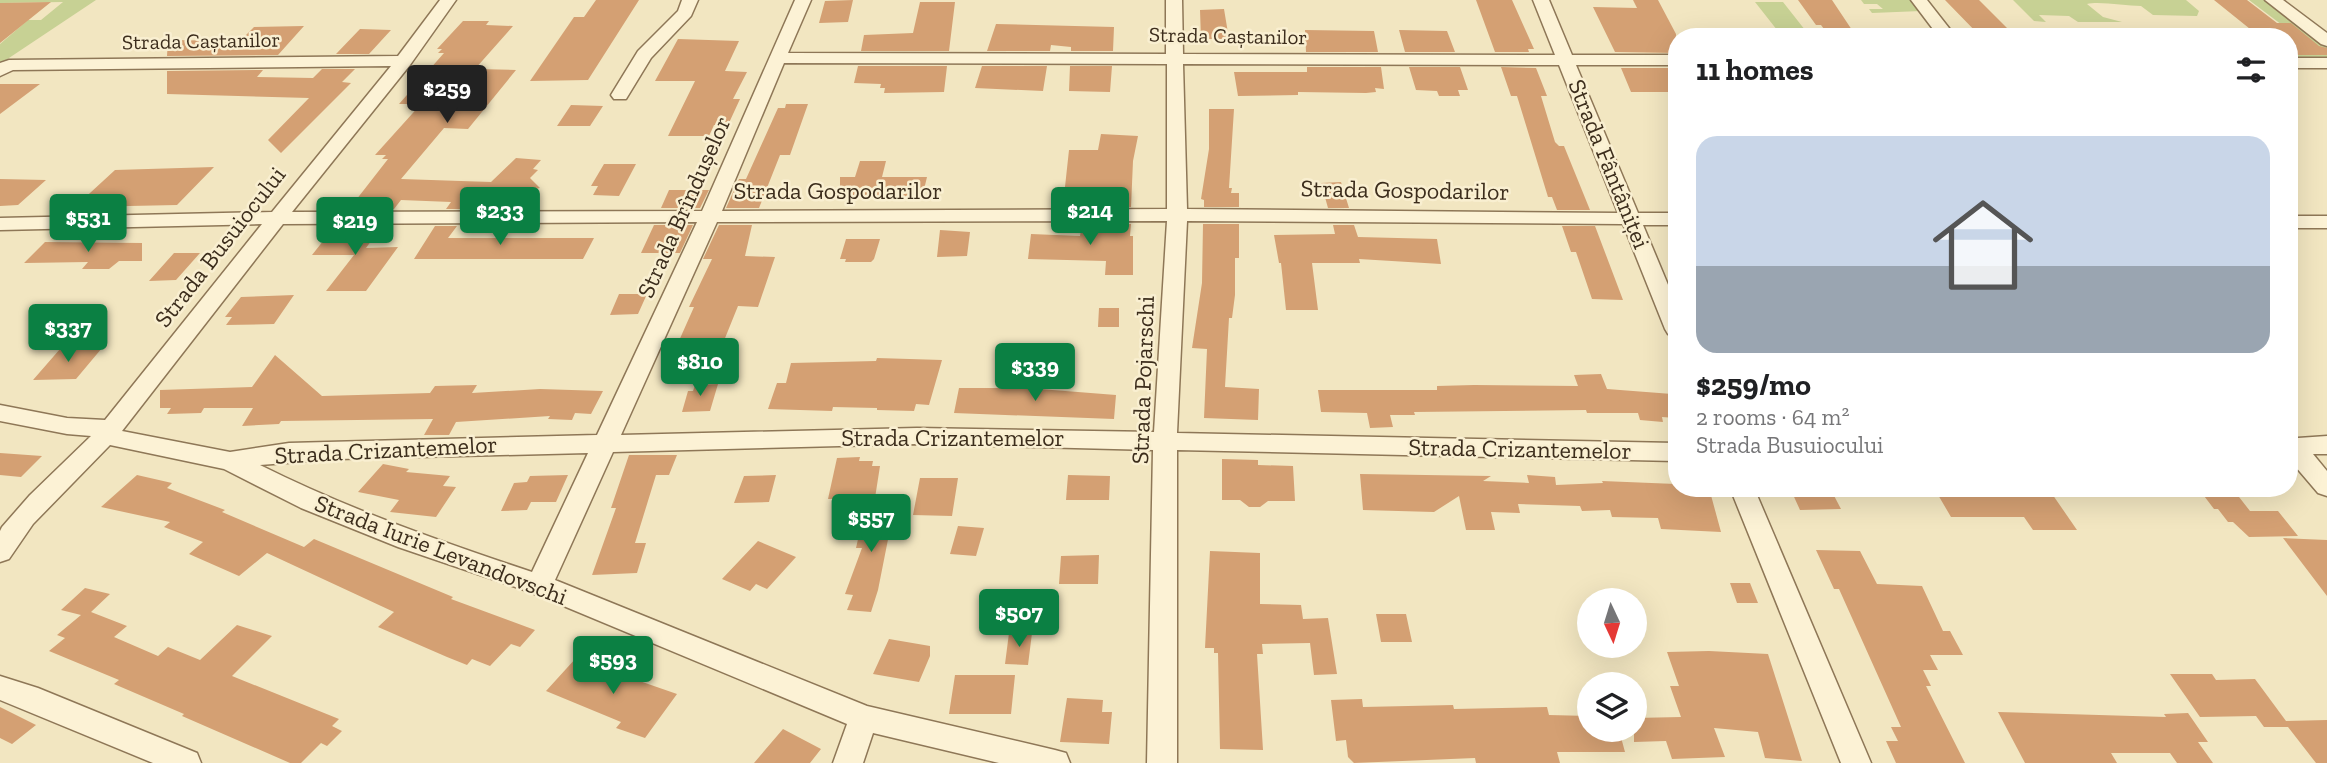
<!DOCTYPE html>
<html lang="en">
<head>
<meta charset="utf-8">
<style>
	:root { --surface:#fff; --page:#f2f2f2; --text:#202124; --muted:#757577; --line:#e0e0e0; --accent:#0b8043 }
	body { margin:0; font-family:"Zilla Slab",serif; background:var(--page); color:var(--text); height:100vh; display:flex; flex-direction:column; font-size:26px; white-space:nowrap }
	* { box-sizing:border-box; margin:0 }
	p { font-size:23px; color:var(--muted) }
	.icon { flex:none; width:38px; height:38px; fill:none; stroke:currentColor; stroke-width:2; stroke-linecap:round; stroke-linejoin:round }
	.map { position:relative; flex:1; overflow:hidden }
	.side { position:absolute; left:1668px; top:28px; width:630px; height:469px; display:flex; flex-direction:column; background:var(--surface); border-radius:28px; box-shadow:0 7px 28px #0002 }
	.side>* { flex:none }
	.needle { width:46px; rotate:176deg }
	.controls { position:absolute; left:1577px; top:588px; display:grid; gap:14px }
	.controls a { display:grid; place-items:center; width:70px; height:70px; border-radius:50%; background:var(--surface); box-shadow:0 7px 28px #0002; font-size:35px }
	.price { position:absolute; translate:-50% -60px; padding:0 16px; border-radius:7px; background:var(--accent); color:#fff; font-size:23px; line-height:46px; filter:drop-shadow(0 2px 4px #0008) }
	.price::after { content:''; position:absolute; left:50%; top:42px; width:21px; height:16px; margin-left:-10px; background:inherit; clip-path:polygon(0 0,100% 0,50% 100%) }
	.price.on { background:#222; color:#fff }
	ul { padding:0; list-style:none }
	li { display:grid; align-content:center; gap:14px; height:371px; padding:0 28px }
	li+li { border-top:2px solid var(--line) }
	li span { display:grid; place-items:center; height:217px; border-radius:21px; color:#555 }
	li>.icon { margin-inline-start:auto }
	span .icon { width:126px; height:126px; fill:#fffc; stroke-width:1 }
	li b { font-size:30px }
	h2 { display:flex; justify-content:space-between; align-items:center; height:84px; padding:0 28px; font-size:30px }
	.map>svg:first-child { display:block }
</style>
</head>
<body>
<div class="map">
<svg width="2327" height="763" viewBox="0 0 2327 763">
	<rect width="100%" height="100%" fill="#f2e6c1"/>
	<path fill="#c7d194" d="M0,0H96L0,64V44L28,20H41L63,2L0,3Z
		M1861,0H1912L1921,11L1872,13L1869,9H1883L1877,4H1864Z
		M2013,0H2186L2199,11L2197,16L2153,15L2141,6C2126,6 2099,1 2087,4L2103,17L2122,22H2078L2069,16L2039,15L2046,22L2034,21Z
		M2249,0H2268L2327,46V62L2289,57V50L2311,47Z
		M1755,2H1783L1809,35H1781Z"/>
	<path fill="#d4a073" d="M596,0H639L588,80L530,81L574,17H584Z
		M853,0L848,22L819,23L825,1Z
		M1476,0H1512L1534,49H1528L1529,52H1495Z
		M1633,0H1658L1676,34V53L1615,52L1593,7L1637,8Z
		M1798,0H1832L1852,30L1824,29L1821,25H1816Z
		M1945,0H1979L2016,37H1981Z
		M2214,0H2247L2277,23H2291L2319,46L2327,48V55H2289V37H2260Z
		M51,2L0,43V3Z
		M920,2H955L949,51H861L864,35L913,33Z
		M1224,9L1229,39H1201L1200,10Z
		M463,21H489L486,25L513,26L475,69L516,70L468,129L444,128L401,179L491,182L516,158L541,160L533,169L538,170L530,178L540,188L517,193L485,190L470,209H446L451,202L401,200L394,209H349L388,159H382L386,155H375L421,104H399L444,53H438L442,49H437Z
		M996,24L1114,27L1113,51H1071V47L1051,45L1050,51H987Z
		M304,26L278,55L167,56L168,40L240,41L254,27Z
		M360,29L391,30L369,54H336Z
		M1305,30L1374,31L1378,52H1306Z
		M1399,30L1447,31L1455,52H1405Z
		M678,39L739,41L725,71L747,72L733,99H740L728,125H714L709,136H668L695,81H655Z
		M858,66H947L944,92L884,93L885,88H880L881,84L854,83Z
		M982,66H1047L1043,91L975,88Z
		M1070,66H1112L1110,92L1069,91Z
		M1307,67H1381L1384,89L1375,88L1376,92L1366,93L1298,92V95L1238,96L1234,72H1307Z
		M1409,67H1460L1468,90H1458L1460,96H1439L1437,91L1416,90Z
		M1501,67L1536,68L1547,96H1541L1555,142L1559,146H1564L1590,210H1557L1552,197H1548L1517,96H1511Z
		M1676,68V92H1631L1621,68Z
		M322,69H355L342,82L351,83L281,153L268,140L309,98L167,94V71L263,70L257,77L313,78Z
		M0,84H40L0,114Z
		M786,104H808L790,155H780L759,208H726L739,179H746L778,108H785Z
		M571,105L603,106L590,126H557Z
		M1209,109H1234L1229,188H1232L1231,193H1239V207H1204V200L1201,199L1209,149Z
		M1101,134L1138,136L1133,161L1131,207H1085L1087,196H1064L1069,150H1098Z
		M860,161H886L882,177H927L922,198L840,196V177H855Z
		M604,164H636L619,196L593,195L598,186H591Z
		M214,167L177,205L81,207L84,203L78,204L115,170Z
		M0,179L46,180L18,205L0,206Z
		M1341,182L1349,208H1328L1321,183Z
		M669,190H709L700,208H661Z
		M1082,224H1131L1130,236H1133V275H1105L1106,261L1028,259L1031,234L1080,236Z
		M1203,224H1239V258H1235V295L1232,318H1229L1225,387L1259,389L1258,420L1204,418L1207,349L1192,348L1202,283Z
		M654,225H693L680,253H641Z
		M719,225H752L745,256L775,257L758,307L738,306L719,353L674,352L694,307H689L712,259H703Z
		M1333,225H1354L1358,237L1437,239L1441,264L1359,259L1360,263H1312L1318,310H1286L1281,263H1279L1274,235L1335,234Z
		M335,226H382L366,248L398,247L366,291H326L354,255H312Z
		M435,226H457L448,238H594L583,259H414Z
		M1562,226H1595L1623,300L1592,299L1576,252H1571Z
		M940,230L970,232L967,256L937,257Z
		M846,239H880L874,259L871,262H845L846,259H840Z
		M45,242L142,243V261H119L109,269H82L88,262L24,263Z
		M174,253H200L176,280L149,281Z
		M619,294H647L638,314L610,315Z
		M294,295L274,324L226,325L232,317H225L241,297Z
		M1099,308H1119V327H1098Z
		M102,348L76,379L33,380L60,349Z
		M275,355L322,396L430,393L435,386L477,385L472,393L540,389L603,391L591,414L575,413L572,420L548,419L550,416L456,422L449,435H424L433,419L281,421L279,424L242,426L253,408H204L201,413L167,414L171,408H160V390L252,387Z
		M877,358L942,360L929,405L916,404L914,411L877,410V408L833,407L832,411L768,409L777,383H786L791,363L876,361Z
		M1601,374L1607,389L1672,394L1676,418L1662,417L1663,422L1640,420L1638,413H1587L1586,410L1414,412L1415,415H1390L1393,427L1370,428L1367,413L1321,412L1318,390H1437V386L1474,385L1578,386L1574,375Z
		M718,384L710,411L682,412L688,391H693L695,385Z
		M959,388H1027L1116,395L1114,419L954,413Z
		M0,453L42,456L21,477L0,475Z
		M629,455H677L669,475H656L635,543H646L637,573L592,575L616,508H611Z
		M860,457L859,461H873L872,466H880L875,498L828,499L837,458Z
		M1222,459L1258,460V465L1293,466L1295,501H1268L1260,507H1249L1240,500H1222Z
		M383,464L409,469L406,472L450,476L443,486L456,487L436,517L390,512L399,500L358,492Z
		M1360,474L1491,476L1483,481L1529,483L1527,475L1555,477L1556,485L1603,483L1602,481L1676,484V488H1709L1721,532L1661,529L1658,518L1612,517L1610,510L1582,511L1580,506L1518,504L1520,513L1491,512L1495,530H1466L1459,496L1434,512L1363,510Z
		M137,475L172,483L167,488L225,510L222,512L304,547L314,539L453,597L451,599L535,630L520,647L511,644L490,666L472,659L467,665L447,657L378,627L394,612L267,553L239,576L189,554L203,542L164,527L170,522L101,507Z
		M568,475L556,502H531L527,510L501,511L514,483L527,482L530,476Z
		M776,475L769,502L734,503L744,476Z
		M1068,475L1110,476L1109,500H1066Z
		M920,478H958L952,516L913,515Z
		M1790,488H1830L1841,509L1800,510Z
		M1934,488H2048L2077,530H2033L2024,517H1951Z
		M2198,488H2232L2250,511H2278L2298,536L2249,537L2233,522H2228L2218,509H2214Z
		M896,499L878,590L871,612L847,610L853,595L845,594L862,548H856L867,500Z
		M958,526L984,528L976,556L950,554Z
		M2283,538L2327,540V596Z
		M758,541L796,557L767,589L756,584L750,591L722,579Z
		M1816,550L1860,551L1877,584L1922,586L1943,631H1950L1963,655H1930L1938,670H1923L1931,686H1926L1965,763H1896L1886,741H1898L1891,727H1901L1839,589H1834Z
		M1210,551L1260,553V604L1301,605L1303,619L1328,618L1337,674L1314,675L1310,643L1262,644L1263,654H1257L1263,750L1220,749L1218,653H1214V648H1205Z
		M1099,555L1098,584H1059L1061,556Z
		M1730,583H1750L1758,603H1737Z
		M85,588L110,594L91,612L127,626L114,637L158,656L168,647L200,660L237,625L272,636L232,676L339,719L332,726L342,731L327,746L321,743L301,763H290L182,716L184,714L114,684L119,680L49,651L65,638L57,635L81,615L61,610Z
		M1376,614H1406L1412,642H1381Z
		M1009,633H1032L1028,665L1005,664Z
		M889,639L930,646V656L919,682L873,674Z
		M1709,651L1768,654L1802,761L1765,758L1758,732L1714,728L1725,757L1672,759L1666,741L1634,742V718L1681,717L1670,686H1679L1667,652Z
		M576,658L602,668L677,694L645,738L616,728L621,722L546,691Z
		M2170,674H2212L2216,680L2255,679L2286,721L2327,720V763H2316L2288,727H2264L2256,716L2200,717Z
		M955,675H1015L1011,714H949Z
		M1067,698L1103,700L1102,712H1112L1109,744L1060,742Z
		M1362,699L1363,707L1453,705L1454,709L1547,707L1549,715L1589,716V730H1619L1625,752H1557L1560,763H1476L1475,758L1354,763L1348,757L1346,740L1336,741L1331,700Z
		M0,707L36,725L12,744L0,738Z
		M1998,712L2166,717L2164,714L2188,713L2208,742H2198L2213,763H2177L2170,753H2111L2117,763H2025Z
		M783,729L821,749L810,763H754Z"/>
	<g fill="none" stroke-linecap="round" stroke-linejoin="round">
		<defs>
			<path id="street" d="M440,0H456L410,65L292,212L702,211L795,0H811L788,53L1166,54V0H1182L1183,54L1555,55L1533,0H1549L1572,55H1676V65H1576L1638,213H1676V225H1643L1676,304V336L1668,334L1665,329L1623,224L1187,221L1177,433L1676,443V461L1177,450V763H1147L1153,450L917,444L613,452L555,580L867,706L1055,750L1066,753L1070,763H999L873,733L863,763H833L847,724L530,592L398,547L301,508L224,469L110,445L33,524L9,559L0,562V531L2,527L30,495L91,436L67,434L0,421V405L67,418L105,420L262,224L0,230V218L272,212L391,66L13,70L0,76V63L9,60L398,56ZM784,63L1167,64V209L722,211ZM1183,64L1559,65L1618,213L1187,209ZM1167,221L1154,432L917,428L621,435L717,222ZM697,222L597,435L289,443L230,452L122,431L283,224ZM588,453L532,572C439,541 348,509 260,465L338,459Z
				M682,0H698L691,16L651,58L626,99H614L611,95L638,51L678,11Z
				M1911,0H1927L1956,37H1939Z
				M2265,0H2283L2327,33V46L2321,44Z
				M2289,58H2327V68H2289Z
				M2289,216H2327V228H2289Z
				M2289,434L2298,438L2327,436V454H2313L2327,471V496L2318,493L2289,459Z
				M1730,488H1754L1871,763H1841Z
				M0,676L38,688L197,753L201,763H153L0,700Z"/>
		</defs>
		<use href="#street" stroke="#8e7757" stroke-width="3"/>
		<use href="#street" fill="#fcf2d5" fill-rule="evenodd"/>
	</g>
	<g text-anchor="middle" stroke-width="5" stroke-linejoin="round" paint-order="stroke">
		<g font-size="21" fill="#3c2d1c" stroke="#f9efd1">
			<text transform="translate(1228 36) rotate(1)" y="7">Strada Caștanilor</text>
			<text transform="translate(201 41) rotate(-1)" y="7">Strada Caștanilor</text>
		</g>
		<g font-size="24" fill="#3c2d1c" stroke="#f9efd1">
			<text transform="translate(1609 164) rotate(68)" y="8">Strada Fântâniței</text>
			<text transform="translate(1405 190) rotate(1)" y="8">Strada Gospodarilor</text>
			<text x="838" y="199">Strada Gospodarilor</text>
			<text transform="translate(684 207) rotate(-66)" y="8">Strada Brîndușelor</text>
			<text transform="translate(220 247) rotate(-52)" y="8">Strada Busuiocului</text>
			<text transform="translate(1143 380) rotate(-88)" y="8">Strada Pojarschi</text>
			<text x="953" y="446">Strada Crizantemelor</text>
			<text transform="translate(1520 449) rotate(1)" y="8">Strada Crizantemelor</text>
			<text transform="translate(386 450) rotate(-3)" y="8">Strada Crizantemelor</text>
			<text transform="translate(441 550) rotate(21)" y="8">Strada Iurie Levandovschi</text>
		</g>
	</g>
</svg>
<div class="controls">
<a><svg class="needle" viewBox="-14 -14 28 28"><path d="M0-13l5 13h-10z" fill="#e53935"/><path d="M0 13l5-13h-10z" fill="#757577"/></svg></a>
<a><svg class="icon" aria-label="layers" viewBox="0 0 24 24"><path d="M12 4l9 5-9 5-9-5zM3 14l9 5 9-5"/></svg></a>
</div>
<b class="price on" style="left:447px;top:125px">$259</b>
<b class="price" style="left:500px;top:247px">$233</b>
<b class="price" style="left:1090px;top:247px">$214</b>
<b class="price" style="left:88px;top:254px">$531</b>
<b class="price" style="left:355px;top:257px">$219</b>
<b class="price" style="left:68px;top:364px">$337</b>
<b class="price" style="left:700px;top:398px">$810</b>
<b class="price" style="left:1035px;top:403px">$339</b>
<b class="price" style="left:871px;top:554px">$557</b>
<b class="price" style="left:1019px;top:649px">$507</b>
<b class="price" style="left:613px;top:696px">$593</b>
<section class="side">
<h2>11 homes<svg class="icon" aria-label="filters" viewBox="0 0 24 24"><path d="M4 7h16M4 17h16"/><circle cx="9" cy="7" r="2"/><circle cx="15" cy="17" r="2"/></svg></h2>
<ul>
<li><span style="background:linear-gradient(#c9d6e8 60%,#9aa5b1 0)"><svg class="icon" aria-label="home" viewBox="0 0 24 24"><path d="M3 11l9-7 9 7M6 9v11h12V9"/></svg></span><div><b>$259/mo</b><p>2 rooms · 64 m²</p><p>Strada Busuiocului</p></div></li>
</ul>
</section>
</div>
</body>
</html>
